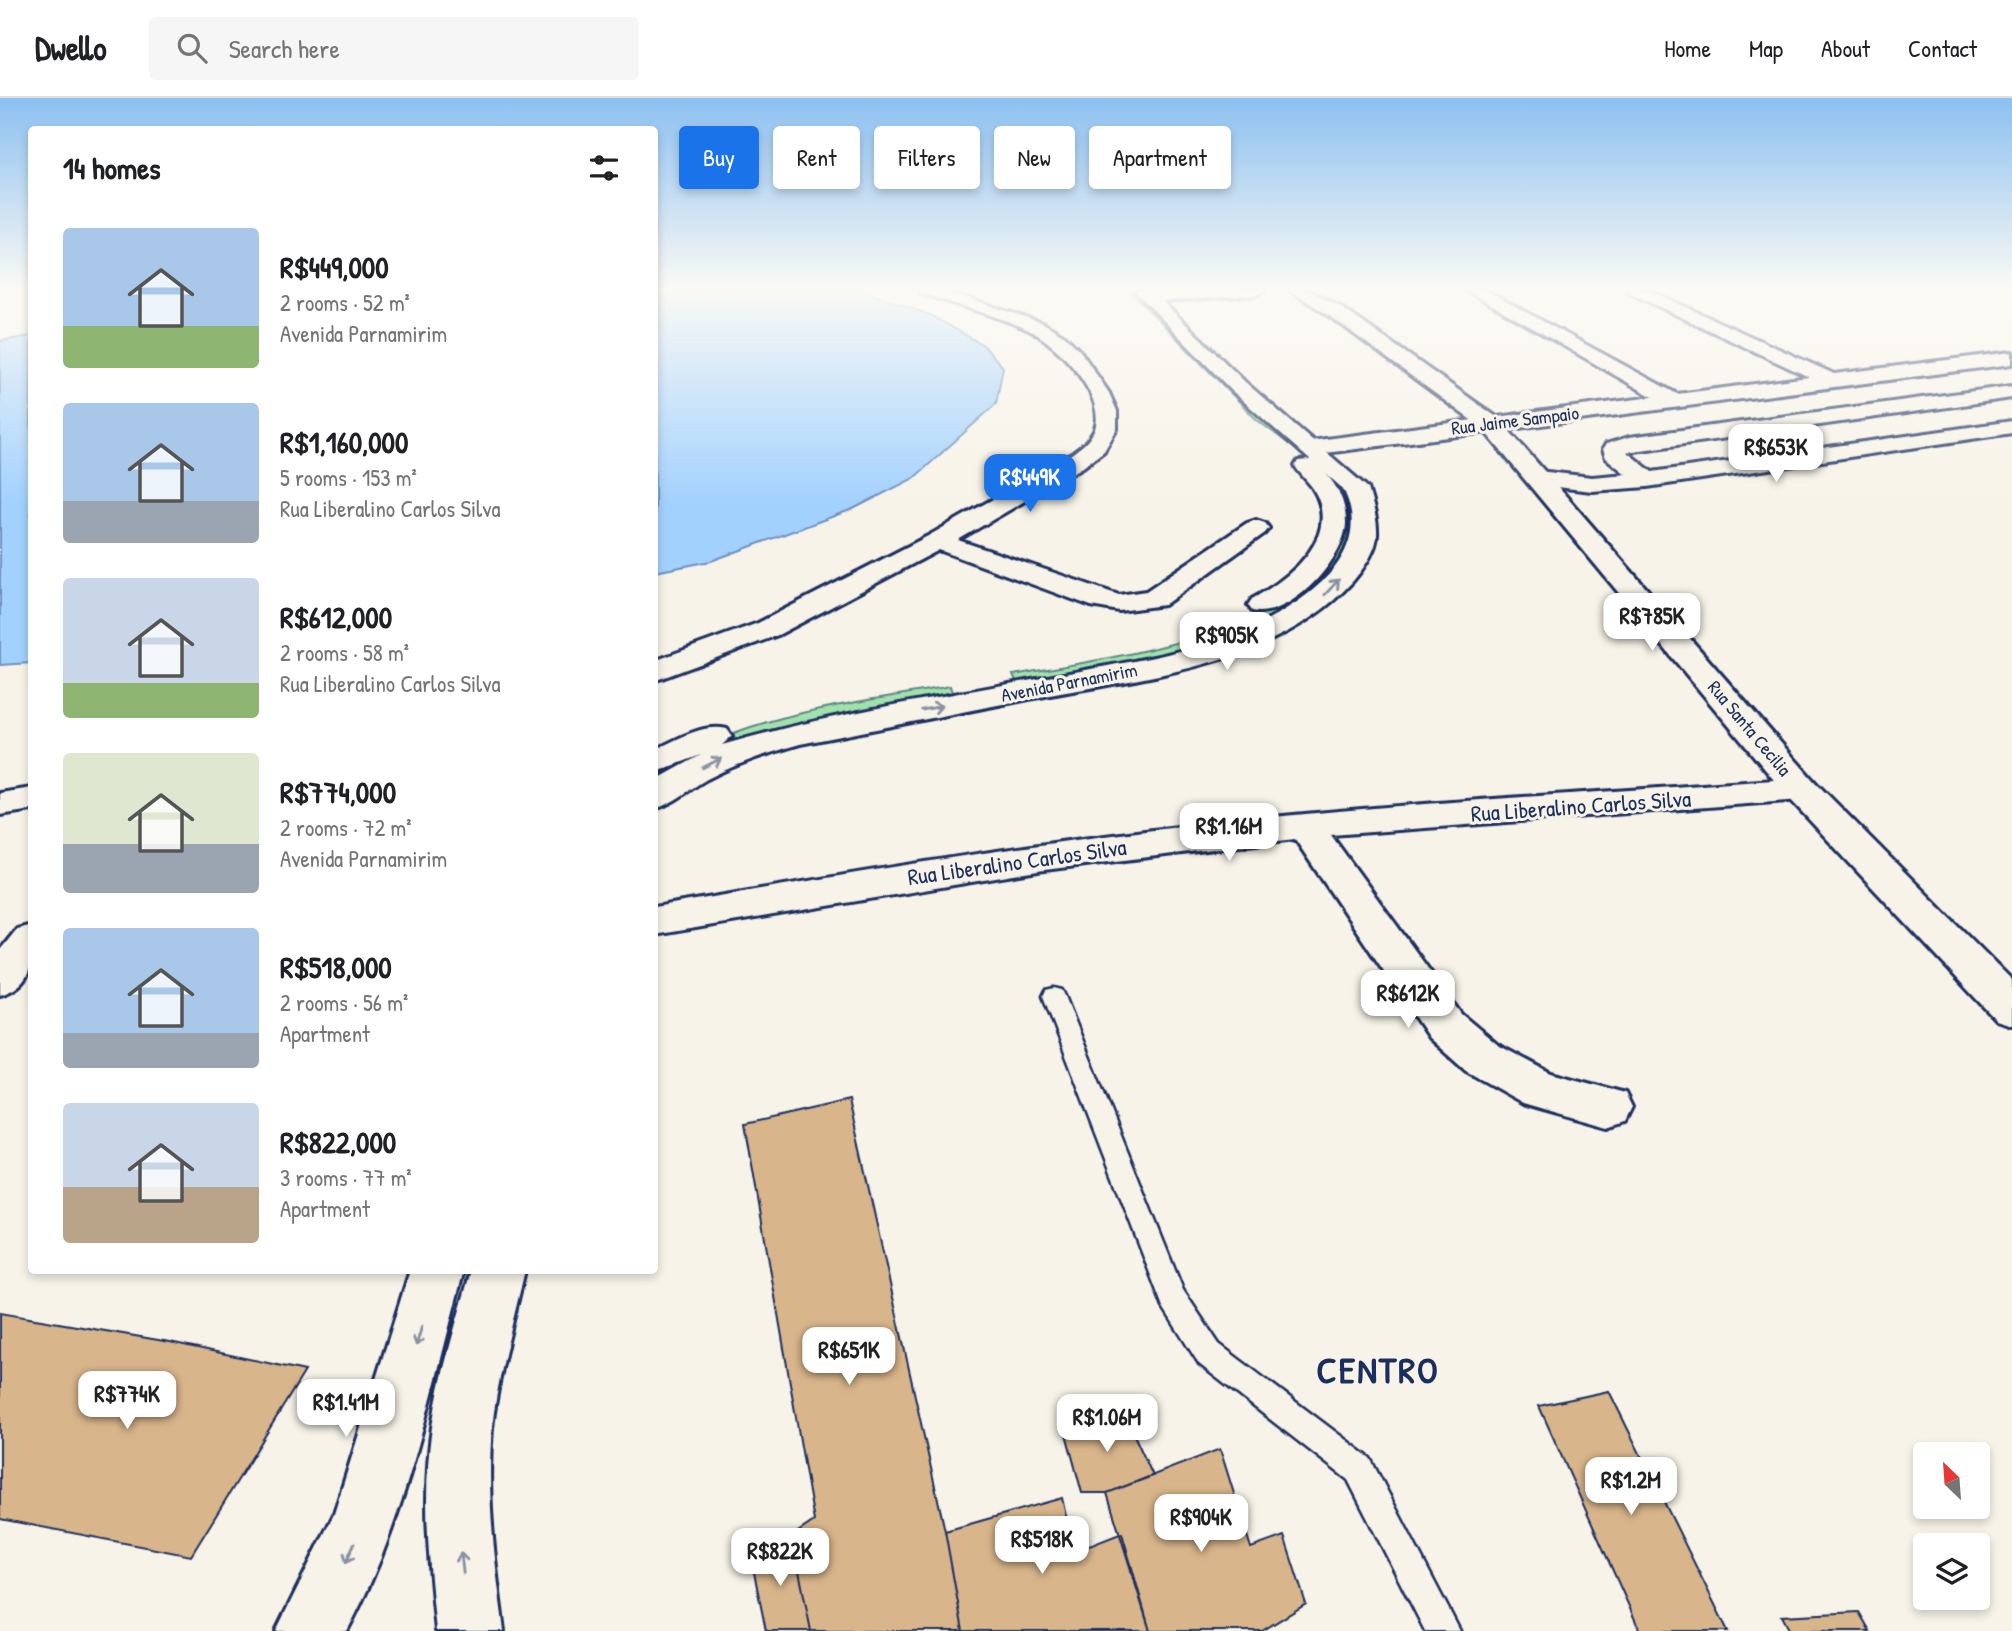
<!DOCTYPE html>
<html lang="en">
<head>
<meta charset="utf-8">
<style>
	:root { --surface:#fff; --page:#f6f6f6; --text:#202124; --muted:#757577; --line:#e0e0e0; --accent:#1a73e8 }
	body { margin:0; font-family:"Patrick Hand",sans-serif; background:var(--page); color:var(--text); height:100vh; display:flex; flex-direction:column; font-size:26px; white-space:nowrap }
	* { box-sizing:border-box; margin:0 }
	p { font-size:23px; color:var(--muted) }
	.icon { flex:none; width:38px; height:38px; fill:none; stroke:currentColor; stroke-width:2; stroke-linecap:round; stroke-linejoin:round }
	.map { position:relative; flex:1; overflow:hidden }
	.panel { position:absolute; left:28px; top:28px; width:630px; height:1148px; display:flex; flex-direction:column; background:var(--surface); border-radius:7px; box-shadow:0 4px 10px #0003 }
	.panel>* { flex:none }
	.top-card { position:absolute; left:679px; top:28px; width:665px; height:63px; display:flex; gap:14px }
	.needle { width:46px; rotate:335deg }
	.tools { position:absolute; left:1913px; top:1344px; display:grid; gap:14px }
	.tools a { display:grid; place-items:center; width:77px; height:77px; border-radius:7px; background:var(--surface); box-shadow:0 4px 10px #0003; font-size:35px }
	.price { position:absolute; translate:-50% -60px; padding:0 16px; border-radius:14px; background:#fff; color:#222; font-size:23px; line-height:46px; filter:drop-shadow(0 2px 4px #0008) }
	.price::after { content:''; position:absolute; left:50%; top:42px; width:21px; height:16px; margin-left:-10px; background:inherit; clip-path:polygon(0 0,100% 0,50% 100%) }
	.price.active { background:var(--accent); color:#fff }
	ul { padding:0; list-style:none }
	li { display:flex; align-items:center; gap:21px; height:175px; padding:0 35px }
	li span { display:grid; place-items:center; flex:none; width:196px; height:140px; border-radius:7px; color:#555 }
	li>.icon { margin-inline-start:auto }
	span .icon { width:84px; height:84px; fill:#fffc; stroke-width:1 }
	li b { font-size:30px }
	h2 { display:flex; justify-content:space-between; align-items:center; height:84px; padding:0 35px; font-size:30px }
	.tag { padding:0 24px; border-radius:7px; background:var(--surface); box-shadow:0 4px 10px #0003; font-size:24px; line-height:63px }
	.tag.active { background:var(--accent); color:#fff }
	header { display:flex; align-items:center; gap:42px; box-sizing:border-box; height:98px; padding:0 35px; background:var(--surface); border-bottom:2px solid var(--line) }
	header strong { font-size:33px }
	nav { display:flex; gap:38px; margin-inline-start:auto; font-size:24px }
	.search { width:490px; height:63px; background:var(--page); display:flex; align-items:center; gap:18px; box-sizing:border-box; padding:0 24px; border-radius:7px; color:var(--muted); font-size:26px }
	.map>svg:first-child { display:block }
</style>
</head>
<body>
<header>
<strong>Dwello</strong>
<div class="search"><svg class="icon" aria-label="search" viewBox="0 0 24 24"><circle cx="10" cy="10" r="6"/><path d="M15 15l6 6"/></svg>Search here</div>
<nav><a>Home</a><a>Map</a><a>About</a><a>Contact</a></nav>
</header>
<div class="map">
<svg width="2012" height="1533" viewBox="0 0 2012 1533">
	<rect width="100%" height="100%" fill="#f7f3e8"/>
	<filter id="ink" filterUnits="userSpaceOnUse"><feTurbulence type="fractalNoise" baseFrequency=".0143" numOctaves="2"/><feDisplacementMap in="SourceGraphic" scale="14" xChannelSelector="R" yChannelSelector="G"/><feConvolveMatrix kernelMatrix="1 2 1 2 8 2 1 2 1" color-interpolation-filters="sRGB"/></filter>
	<g filter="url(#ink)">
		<path fill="#a1e2ac" stroke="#5e8885" stroke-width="2" d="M1129,192H1136L1231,288L1348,384L1358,436L1318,495L1252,531L1174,554L1018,586L1013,577C1093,562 1336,533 1345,429C1347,406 1343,393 1328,376L1257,322Z
			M950,588L953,597L655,692V677C737,615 851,607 950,588Z"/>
		<path fill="#a3d1fe" stroke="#6d90be" stroke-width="2" d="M655,192H862L930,217L983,247L1003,269L996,306L914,380L853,411L711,463L655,474Z
			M31,238V565L0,567V243Z"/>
		<path fill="#d9b58b" stroke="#1b2f5e" stroke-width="2" d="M849,1002L945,1433L963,1533H811L792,1438L814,1423L745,1026Z
			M0,1215L170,1244L305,1273L191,1458L0,1421Z
			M1609,1293L1728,1533H1640L1539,1308Z
			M1122,1311L1153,1378L1107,1395H1082L1065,1332Z
			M1220,1351L1251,1450L1284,1438L1306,1506L1262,1533H1150L1107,1395Z
			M1062,1400L1074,1454L1122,1435L1150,1533H963L945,1433Z
			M792,1438L811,1533H766L750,1455Z
			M1859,1514L1870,1533H1790L1782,1518Z"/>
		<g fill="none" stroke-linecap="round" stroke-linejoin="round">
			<defs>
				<path id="service" d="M1054,890L1062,892L1065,898L1183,1192L1219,1246L1370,1360L1460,1533H1425L1348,1382L1199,1266L1163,1209L1043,898L1046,892Z"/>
				<path id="minor" d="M919,192H942L1043,225L1065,238L1081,254L1109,295L1117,313V331L1104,353L1083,369L958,442L1119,497L1146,493L1247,425L1256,422L1265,425L1269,430L1265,435L1164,507L1119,513L1091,508L939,452L778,537L654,583V563L758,525L928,438L1067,359C1077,352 1088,345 1094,333C1109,301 1059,248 1033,234C1004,219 954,207 921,195Z
					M1187,192H1265L1257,197L1149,204L1141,199L1149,194Z
					M1466,192H1485L1677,296L1809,279L1630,195L1628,192H1648L1834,276L2012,254V266L1310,357L1302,355L1299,350L1302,345L1310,343L1653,299Z
					M2012,288V300L1627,354L1652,374L2012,323V335L1647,389L1592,393L1538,387L1530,385L1526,380L1530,375L1538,373L1592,379L1626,376L1606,360L1603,351L1606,346L1629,339Z
					M1801,680L1814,683L1819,691L1814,699L1801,702L1331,737L1461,916L1498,947L1551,975L1625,995L1632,1009L1625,1023L1608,1029L1540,1010L1523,1005L1466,973L1429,940L1295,741L1044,772L654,837V809C837,778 1021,746 1205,726C1403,704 1602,695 1801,680Z
					M32,690V712L0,717V695Z
					M32,827C32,860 37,886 0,897V852L17,831Z"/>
				<path id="tertiary" d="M1134,192H1151L1245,284L1368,390C1372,405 1378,421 1377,437C1376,454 1363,471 1353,483C1278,568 1139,580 1034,600C956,615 878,631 800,646C766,656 738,665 707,681C689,691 674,706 654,711V683L701,657L654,675V652C677,642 702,625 727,631L732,638L722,647C832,615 946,598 1059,577C1120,565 1182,557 1240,534C1292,513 1376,463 1345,395C1342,388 1332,382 1326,376C1339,390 1346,407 1346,425C1345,461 1289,522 1252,513L1248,507L1252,501C1290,480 1344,438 1312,389C1307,382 1300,376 1295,368L1298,363L1310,362L1231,292Z
					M1289,192H1308L1339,208L1498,320L1814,683L2012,882V927L1996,922L1788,699L1482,330L1327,216Z
					M410,1172H464C431,1293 407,1422 347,1533H276L334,1416Z
					M471,1172H525C513,1225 498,1277 492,1330C486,1398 495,1466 504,1533H436C429,1465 422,1397 432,1329C440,1276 457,1224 471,1172Z"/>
			</defs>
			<use href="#service" stroke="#1b2f5e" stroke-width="5"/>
			<use href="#minor" stroke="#1b2f5e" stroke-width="6"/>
			<use href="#tertiary" stroke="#1b2f5e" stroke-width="6"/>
			<use href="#service" fill="#f7f3e8" fill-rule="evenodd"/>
			<use href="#minor" fill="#f7f3e8" fill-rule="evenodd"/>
			<use href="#tertiary" fill="#f7f3e8" fill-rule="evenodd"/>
		</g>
		<defs><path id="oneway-shaft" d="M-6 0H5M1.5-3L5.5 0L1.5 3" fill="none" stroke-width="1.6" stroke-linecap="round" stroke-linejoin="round" transform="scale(1.75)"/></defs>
		<g stroke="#8991a3">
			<use href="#oneway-shaft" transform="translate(1332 489) rotate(-47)"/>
			<use href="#oneway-shaft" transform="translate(932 610) rotate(-11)"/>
			<use href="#oneway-shaft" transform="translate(712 665) rotate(-27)"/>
			<use href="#oneway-shaft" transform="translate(419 1238) rotate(106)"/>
			<use href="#oneway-shaft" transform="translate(350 1455) rotate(114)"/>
			<use href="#oneway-shaft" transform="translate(462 1465) rotate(-97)"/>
		</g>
	</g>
	<linearGradient id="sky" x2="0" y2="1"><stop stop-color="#8cc0f1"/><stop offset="0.47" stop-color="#fbfaf5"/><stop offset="1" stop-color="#fbfaf5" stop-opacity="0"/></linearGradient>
	<rect width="2012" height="406" fill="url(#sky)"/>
	<g text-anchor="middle" stroke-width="6" stroke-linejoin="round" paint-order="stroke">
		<g font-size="19" fill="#1b2f5e" stroke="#f7f3e8">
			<text transform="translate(1515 322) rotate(-7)" y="7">Rua Jaime Sampaio</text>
			<text transform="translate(1069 584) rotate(-11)" y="7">Avenida Parnamirim</text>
			<text transform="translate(1750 630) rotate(50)" y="7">Rua Santa Cecilia</text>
		</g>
		<g font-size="23" fill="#1b2f5e" stroke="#f7f3e8">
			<text transform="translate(1581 708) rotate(-4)" y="8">Rua Liberalino Carlos Silva</text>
			<text transform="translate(1017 764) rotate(-8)" y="8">Rua Liberalino Carlos Silva</text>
		</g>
		<g font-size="37" font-weight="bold" letter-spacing="2" fill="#1b2f5e" stroke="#f7f3e8">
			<text x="1378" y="1285">CENTRO</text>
		</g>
	</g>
</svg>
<div class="tools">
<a><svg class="needle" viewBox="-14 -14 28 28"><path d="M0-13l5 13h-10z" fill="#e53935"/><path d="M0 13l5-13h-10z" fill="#757577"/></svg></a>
<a><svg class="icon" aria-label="layers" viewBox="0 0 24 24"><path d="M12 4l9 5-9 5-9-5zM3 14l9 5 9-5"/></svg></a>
</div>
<b class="price" style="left:1776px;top:386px">R$653K</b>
<b class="price active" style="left:1030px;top:416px">R$449K</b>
<b class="price" style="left:1652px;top:555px">R$785K</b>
<b class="price" style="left:1227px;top:574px">R$905K</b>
<b class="price" style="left:1229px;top:765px">R$1.16M</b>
<b class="price" style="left:1408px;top:932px">R$612K</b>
<b class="price" style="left:849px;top:1289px">R$651K</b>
<b class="price" style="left:127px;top:1333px">R$774K</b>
<b class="price" style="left:346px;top:1341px">R$1.41M</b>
<b class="price" style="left:1107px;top:1356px">R$1.06M</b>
<b class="price" style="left:1631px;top:1419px">R$1.2M</b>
<b class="price" style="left:1201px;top:1456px">R$904K</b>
<b class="price" style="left:1042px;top:1478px">R$518K</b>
<b class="price" style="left:780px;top:1490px">R$822K</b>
<div class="top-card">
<a class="tag active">Buy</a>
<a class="tag">Rent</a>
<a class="tag">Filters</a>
<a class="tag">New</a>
<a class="tag">Apartment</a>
</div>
<section class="panel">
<h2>14 homes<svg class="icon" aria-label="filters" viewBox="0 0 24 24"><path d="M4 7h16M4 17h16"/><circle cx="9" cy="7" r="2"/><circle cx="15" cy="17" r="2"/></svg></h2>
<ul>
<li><span style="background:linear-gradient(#a9c7e8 70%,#8fb573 0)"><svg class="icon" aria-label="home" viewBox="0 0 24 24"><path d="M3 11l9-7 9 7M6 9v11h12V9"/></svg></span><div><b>R$449,000</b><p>2 rooms · 52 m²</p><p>Avenida Parnamirim</p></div></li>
<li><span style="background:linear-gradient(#a9c7e8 70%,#9aa5b1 0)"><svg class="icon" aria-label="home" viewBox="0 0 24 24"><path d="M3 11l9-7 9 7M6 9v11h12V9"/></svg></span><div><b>R$1,160,000</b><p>5 rooms · 153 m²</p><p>Rua Liberalino Carlos Silva</p></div></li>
<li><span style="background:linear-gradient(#c9d6e8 75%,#8fb573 0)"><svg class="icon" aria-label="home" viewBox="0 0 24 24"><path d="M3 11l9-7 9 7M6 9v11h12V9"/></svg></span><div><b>R$612,000</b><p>2 rooms · 58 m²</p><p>Rua Liberalino Carlos Silva</p></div></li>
<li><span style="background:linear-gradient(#dfe7d0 65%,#9aa5b1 0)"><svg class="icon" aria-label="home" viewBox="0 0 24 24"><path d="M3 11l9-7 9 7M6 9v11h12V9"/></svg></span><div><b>R$774,000</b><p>2 rooms · 72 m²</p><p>Avenida Parnamirim</p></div></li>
<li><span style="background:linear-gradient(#a9c7e8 75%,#9aa5b1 0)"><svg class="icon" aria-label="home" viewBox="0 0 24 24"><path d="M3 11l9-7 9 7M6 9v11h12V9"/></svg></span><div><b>R$518,000</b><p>2 rooms · 56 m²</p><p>Apartment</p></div></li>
<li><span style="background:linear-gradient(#c9d6e8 60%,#b9a48a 0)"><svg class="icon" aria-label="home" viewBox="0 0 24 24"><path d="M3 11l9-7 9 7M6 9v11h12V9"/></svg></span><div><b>R$822,000</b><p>3 rooms · 77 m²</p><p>Apartment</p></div></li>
</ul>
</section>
</div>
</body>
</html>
